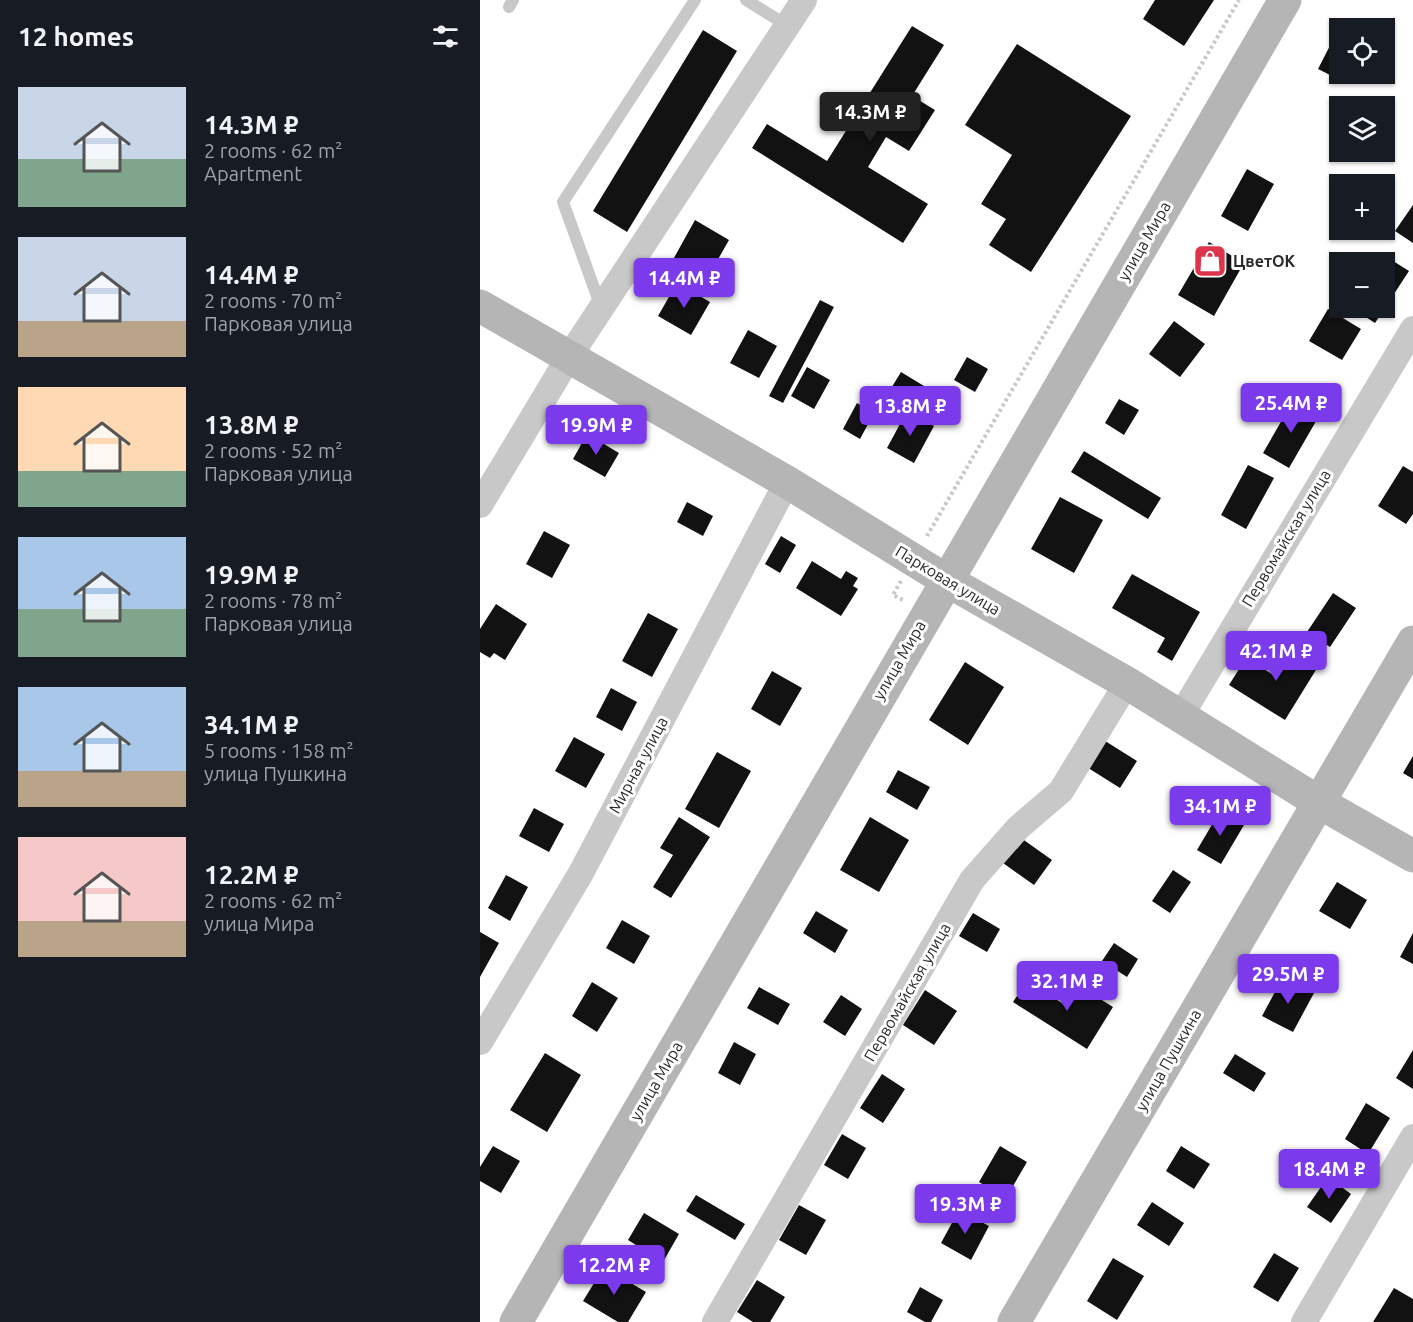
<!DOCTYPE html>
<html lang="en">
<head>
<meta charset="utf-8">
<style>
	:root { --surface:#171b24; --page:#20242c; --text:#f1f3f6; --muted:#9ea1a6; --accent:#7c3aed }
	body { margin:0; font-family:Ubuntu,sans-serif; background:var(--page); color:var(--text); height:100vh; display:flex; flex-direction:column; font-size:22px; white-space:nowrap }
	* { box-sizing:border-box; margin:0 }
	p { font-size:20px; color:var(--muted) }
	.icon { flex:none; width:33px; height:33px; fill:none; stroke:currentColor; stroke-width:2; stroke-linecap:round; stroke-linejoin:round }
	.map { position:relative; flex:1; overflow:hidden }
	.side { display:flex; flex-direction:column; background:var(--surface); width:480px }
	.side>* { flex:none }
	.tools { position:absolute; left:849px; top:18px; display:grid; gap:12px }
	.tools a { display:grid; place-items:center; width:66px; height:66px; border-radius:0px; background:var(--surface); box-shadow:0 2px 4px #0004; font-size:30px }
	.price { position:absolute; translate:-50% -51px; padding:0 14px; border-radius:6px; background:var(--accent); color:#fff; font-size:20px; line-height:39px; filter:drop-shadow(0 2px 3px #0008) }
	.price::after { content:''; position:absolute; left:50%; top:36px; width:18px; height:14px; margin-left:-9px; background:inherit; clip-path:polygon(0 0,100% 0,50% 100%) }
	.price.active { background:#222; color:#fff }
	ul { padding:0; list-style:none }
	li { display:flex; align-items:center; gap:18px; height:150px; padding:0 18px }
	li span { display:grid; place-items:center; flex:none; width:168px; height:120px; border-radius:0px; color:#555 }
	li>.icon { margin-inline-start:auto }
	span .icon { width:72px; height:72px; fill:#fffc; stroke-width:1 }
	li b { font-size:26px }
	h2 { display:flex; justify-content:space-between; align-items:center; height:72px; padding:0 18px; font-size:26px }
	main { display:flex; flex:1; min-height:0 }
	.map>svg:first-child { display:block }
</style>
</head>
<body>
<main>
<section class="side">
<h2>12 homes<svg class="icon" aria-label="filters" viewBox="0 0 24 24"><path d="M4 7h16M4 17h16"/><circle cx="9" cy="7" r="2"/><circle cx="15" cy="17" r="2"/></svg></h2>
<ul>
<li><span style="background:linear-gradient(#c9d6e8 60%,#7fa58c 0)"><svg class="icon" aria-label="home" viewBox="0 0 24 24"><path d="M3 11l9-7 9 7M6 9v11h12V9"/></svg></span><div><b>14.3M ₽</b><p>2 rooms · 62 m²</p><p>Apartment</p></div></li>
<li><span style="background:linear-gradient(#c9d6e8 70%,#b9a48a 0)"><svg class="icon" aria-label="home" viewBox="0 0 24 24"><path d="M3 11l9-7 9 7M6 9v11h12V9"/></svg></span><div><b>14.4M ₽</b><p>2 rooms · 70 m²</p><p>Парковая улица</p></div></li>
<li><span style="background:linear-gradient(#ffd9b3 70%,#7fa58c 0)"><svg class="icon" aria-label="home" viewBox="0 0 24 24"><path d="M3 11l9-7 9 7M6 9v11h12V9"/></svg></span><div><b>13.8M ₽</b><p>2 rooms · 52 m²</p><p>Парковая улица</p></div></li>
<li><span style="background:linear-gradient(#a9c7e8 60%,#7fa58c 0)"><svg class="icon" aria-label="home" viewBox="0 0 24 24"><path d="M3 11l9-7 9 7M6 9v11h12V9"/></svg></span><div><b>19.9M ₽</b><p>2 rooms · 78 m²</p><p>Парковая улица</p></div></li>
<li><span style="background:linear-gradient(#a9c7e8 70%,#b9a48a 0)"><svg class="icon" aria-label="home" viewBox="0 0 24 24"><path d="M3 11l9-7 9 7M6 9v11h12V9"/></svg></span><div><b>34.1M ₽</b><p>5 rooms · 158 m²</p><p>улица Пушкина</p></div></li>
<li><span style="background:linear-gradient(#f6c9c9 70%,#b9a48a 0)"><svg class="icon" aria-label="home" viewBox="0 0 24 24"><path d="M3 11l9-7 9 7M6 9v11h12V9"/></svg></span><div><b>12.2M ₽</b><p>2 rooms · 62 m²</p><p>улица Мира</p></div></li>
</ul>
</section>
<div class="map">
<svg width="933" height="1322" viewBox="0 0 933 1322">
	<rect width="100%" height="100%" fill="#fff"/>
	<path fill="#121212" d="M675,0H734L704,46L663,19Z
		M432,26L464,45L432,96L455,110L429,151L406,137L388,167L448,204L423,243L272,148L287,124L347,161Z
		M223,30L257,51L147,232L113,211Z
		M858,30L860,74H863L860,80L838,69Z
		M537,44L651,116L551,272L509,245L526,219L501,204L532,155L485,125Z
		M767,169L794,184L768,231L741,216Z
		M933,205V243L915,231Z
		M215,220L249,240L224,284L190,265Z
		M729,242L764,263L734,316L698,295Z
		M902,254L929,271L895,323L872,308H904V262H896Z
		M197,283L230,302L211,335L178,316Z
		M340,300L354,307L303,403L289,396Z
		M848,309L881,329L862,360L829,341Z
		M694,321L725,344L700,377L669,354Z
		M268,330L297,346L279,378L250,363Z
		M487,357L508,369L495,392L474,380Z
		M327,367L350,380L334,409L311,396Z
		M421,372L444,386L433,404L410,390Z
		M639,399L659,410L644,435L625,423Z
		M813,401L839,416L809,468L783,453Z
		M377,403L394,413L380,439L363,429Z
		M427,411L454,426L434,463L407,448Z
		M107,434L139,453L125,477L93,459Z
		M604,451L681,498L668,519L591,472Z
		M768,465L794,478L766,529L741,515Z
		M923,466L933,472V514L926,524L898,506Z
		M580,497L623,520L594,573L551,549Z
		M207,502L233,516L223,536L197,522Z
		M64,531L90,545L72,578L46,564Z
		M301,536L316,545L300,573L285,564Z
		M332,561L361,579L366,571L378,578L373,586L378,589L361,616L316,588Z
		M652,574L720,612L692,661L677,652L685,638L632,608Z
		M853,593L876,608L850,647L827,632Z
		M16,604L47,624L25,660L14,653L10,658L0,652V629Z
		M168,613L198,629L172,677L142,661Z
		M809,646L839,665L805,720L749,685L766,658L792,674Z
		M485,662L524,687L488,745L449,720Z
		M292,671L322,688L300,726L271,709Z
		M131,688L157,702L142,731L116,717Z
		M94,737L125,754L106,788L75,771Z
		M622,739L657,761L640,788L605,766Z
		M237,752L271,771L239,828L205,809Z
		M933,756V779L923,773Z
		M418,770L450,787L437,810L406,792Z
		M54,808L84,824L69,852L39,836Z
		M740,811L764,825L741,864L717,850Z
		M199,817L230,837L191,898L173,887L193,855L180,848Z
		M390,817L429,840L399,892L360,870Z
		M541,838L572,860L554,885L523,863Z
		M693,870L711,882L690,913L672,901Z
		M26,875L48,887L30,921L8,908Z
		M857,882L887,900L870,929L839,911Z
		M336,911L368,930L355,953L323,933Z
		M493,913L520,929L507,952L479,936Z
		M142,920L170,936L154,964L126,948Z
		M0,932L19,943L0,977Z
		M933,933V964L920,957Z
		M634,943L658,959L647,977L622,961Z
		M803,977L834,993L813,1032L782,1016Z
		M547,981L585,1005L598,985L633,1007L607,1049L533,1002Z
		M112,982L138,998L117,1032L92,1016Z
		M279,987L310,1004L298,1025L267,1008Z
		M445,990L477,1011L454,1045L423,1025Z
		M361,995L382,1009L365,1036L343,1022Z
		M254,1042L276,1054L260,1085L238,1073Z
		M933,1050V1089L916,1078Z
		M65,1053L101,1075L67,1132L30,1110Z
		M755,1054L786,1073L774,1092L743,1073Z
		M402,1074L425,1089L403,1123L380,1108Z
		M886,1103L910,1118L888,1154L865,1139Z
		M362,1134L386,1148L368,1179L344,1165Z
		M13,1146L40,1161L21,1193L0,1181V1167Z
		M520,1146L547,1162L526,1198L499,1182Z
		M701,1146L730,1164L714,1189L686,1171Z
		M848,1177L871,1194L851,1223L827,1207Z
		M216,1195L265,1224L255,1240L206,1211Z
		M672,1202L704,1223L689,1246L657,1225Z
		M319,1205L346,1220L326,1255L299,1240Z
		M479,1210L509,1226L491,1260L461,1243Z
		M164,1213L199,1234L183,1262L148,1240Z
		M794,1253L819,1268L798,1302L773,1287Z
		M633,1258L664,1276L637,1320L607,1301Z
		M124,1267L166,1292L148,1322H138L103,1301Z
		M277,1280L305,1297L290,1322H273L257,1312Z
		M440,1287L463,1300L451,1322H445L427,1312Z
		M914,1288L933,1299V1322H893Z"/>
	<g fill="none" stroke-linecap="round" stroke-linejoin="round">
		<path stroke="#c8c8c8" stroke-width="4" stroke-dasharray="3 3" stroke-linecap="butt" d="M447,536L759,0
			M421,581L413,595L425,601"/>
		<path stroke="#c8c8c8" stroke-width="12" d="M266,0L308,26
			M29,7L33,0
			M121,307L83,202L215,0"/>
		<path stroke="#c8c8c8" stroke-width="26" d="M0,505L89,357L324,0
			M700,717L933,329
			M0,1042L101,873L307,482
			M235,1322L492,880L538,828L581,791L647,683
			M824,1322L933,1137"/>
		<path stroke="#b5b5b5" stroke-width="33" d="M0,306L307,482L466,580L647,683L840,803L933,856
			M36,1322L805,0
			M534,1322L933,642"/>
	</g>
	<defs>
		<symbol id="shop-square" viewBox="-11 -11 22 22"><rect x="-9" y="-9" width="18" height="18" rx="4" fill="#dd334b" stroke="#fff"/><path d="M-5-2.5h2.3a2.7 3.5 0 0 1 5.4 0H5L5.5 6h-11ZM-1.5-2.5h3a1.5 2.3 0 0 0-3 0Z" fill="#fff"/></symbol>
	</defs>
	<g fill-rule="evenodd">
		<use href="#shop-square" x="711" y="242" width="38" height="38"/>
	</g>
	<g text-anchor="middle" stroke-width="6" stroke-linejoin="round" paint-order="stroke">
		<g font-size="16" fill="#2b2b2b" stroke="#fff">
			<text transform="translate(664 241) rotate(-60)" y="6">улица Мира</text>
			<text transform="translate(806 538) rotate(-59)" y="6">Первомайская улица</text>
			<text transform="translate(468 580) rotate(31)" y="6">Парковая улица</text>
			<text transform="translate(419 660) rotate(-60)" y="6">улица Мира</text>
			<text transform="translate(158 765) rotate(-62)" y="6">Мирная улица</text>
			<text transform="translate(427 992) rotate(-60)" y="6">Первомайская улица</text>
			<text transform="translate(688 1060) rotate(-60)" y="6">улица Пушкина</text>
			<text transform="translate(176 1081) rotate(-60)" y="6">улица Мира</text>
		</g>
		<g font-size="16" font-weight="bold" fill="#2b2b2b" stroke="#fff" text-anchor="start">
			<text x="753" y="267">ЦветOK</text>
		</g>
	</g>
</svg>
<div class="tools">
<a><svg class="icon" aria-label="locate" viewBox="0 0 24 24"><circle cx="12" cy="12" r="6"/><path d="M12 2v4M12 18v4M2 12h4M18 12h4"/></svg></a>
<a><svg class="icon" aria-label="layers" viewBox="0 0 24 24"><path d="M12 4l9 5-9 5-9-5zM3 14l9 5 9-5"/></svg></a>
<a>+</a>
<a>−</a>
</div>
<b class="price active" style="left:390px;top:143px">14.3M ₽</b>
<b class="price" style="left:204px;top:309px">14.4M ₽</b>
<b class="price" style="left:811px;top:434px">25.4M ₽</b>
<b class="price" style="left:430px;top:437px">13.8M ₽</b>
<b class="price" style="left:116px;top:456px">19.9M ₽</b>
<b class="price" style="left:796px;top:682px">42.1M ₽</b>
<b class="price" style="left:740px;top:837px">34.1M ₽</b>
<b class="price" style="left:808px;top:1005px">29.5M ₽</b>
<b class="price" style="left:587px;top:1012px">32.1M ₽</b>
<b class="price" style="left:849px;top:1200px">18.4M ₽</b>
<b class="price" style="left:485px;top:1235px">19.3M ₽</b>
<b class="price" style="left:134px;top:1296px">12.2M ₽</b>
</div>
</main>
</body>
</html>
